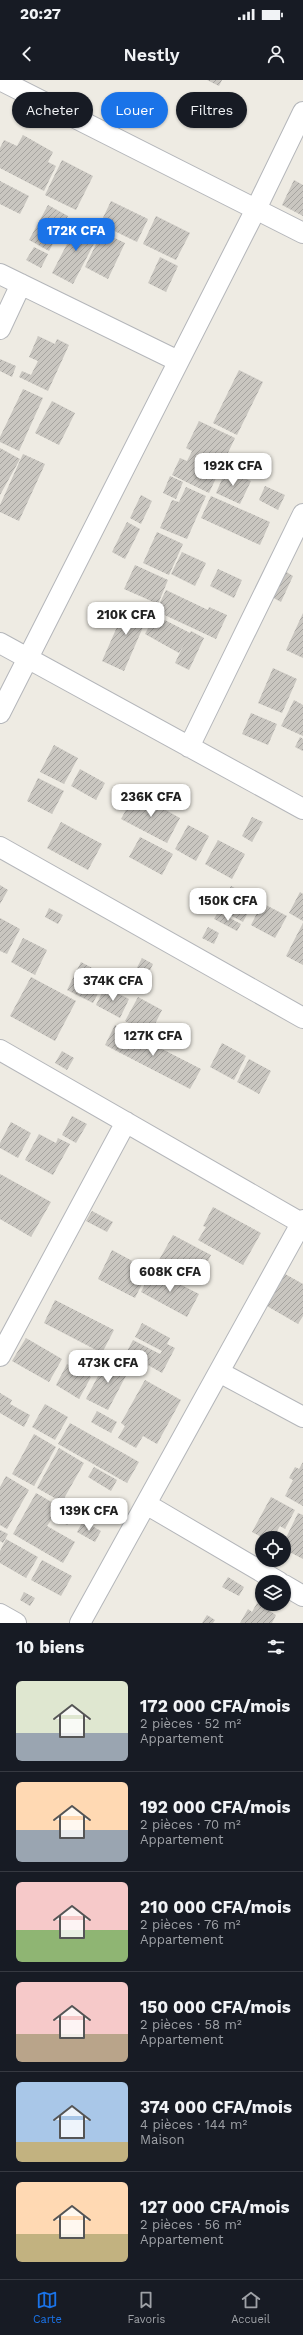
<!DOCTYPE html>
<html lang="fr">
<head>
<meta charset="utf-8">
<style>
	:root { --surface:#171b24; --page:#20242c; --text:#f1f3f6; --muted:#9ea1a6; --line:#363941; --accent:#1a73e8 }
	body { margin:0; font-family:"Work Sans",sans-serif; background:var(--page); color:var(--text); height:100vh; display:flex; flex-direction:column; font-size:15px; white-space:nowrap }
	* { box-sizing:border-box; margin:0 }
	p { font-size:13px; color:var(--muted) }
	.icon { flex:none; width:22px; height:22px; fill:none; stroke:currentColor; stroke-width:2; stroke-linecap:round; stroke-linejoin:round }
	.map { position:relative; height:1543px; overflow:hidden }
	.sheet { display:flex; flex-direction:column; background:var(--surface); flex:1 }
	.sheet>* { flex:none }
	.guide { position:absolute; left:12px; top:12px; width:279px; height:36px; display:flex; gap:8px }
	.controls { position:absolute; left:255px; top:1451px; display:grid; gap:8px }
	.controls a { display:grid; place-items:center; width:36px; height:36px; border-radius:50%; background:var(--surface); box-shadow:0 1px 3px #0004; font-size:20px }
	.price { position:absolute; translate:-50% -34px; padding:0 9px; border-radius:8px; background:#fff; color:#222; font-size:13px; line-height:26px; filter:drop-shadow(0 1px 2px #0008) }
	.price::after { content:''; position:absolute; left:50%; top:24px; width:12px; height:9px; margin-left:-6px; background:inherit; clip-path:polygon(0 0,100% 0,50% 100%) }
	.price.selected { background:var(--accent); color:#fff }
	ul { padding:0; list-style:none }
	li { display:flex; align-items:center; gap:12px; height:100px; padding:0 16px }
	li+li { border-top:1px solid var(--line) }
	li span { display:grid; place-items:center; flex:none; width:112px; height:80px; border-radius:6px; color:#555 }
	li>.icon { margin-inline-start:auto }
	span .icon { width:48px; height:48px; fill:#fffc; stroke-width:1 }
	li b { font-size:17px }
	h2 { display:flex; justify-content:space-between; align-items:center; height:48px; padding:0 16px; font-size:17px }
	.chip { padding:0 14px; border-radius:18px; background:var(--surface); box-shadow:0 1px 3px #0004; font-size:14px; line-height:36px }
	.chip.selected { background:var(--accent); color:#fff }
	.status { display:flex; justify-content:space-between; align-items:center; height:28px; padding:0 20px; background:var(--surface); direction:ltr }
	.status svg { height:11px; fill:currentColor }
	header { display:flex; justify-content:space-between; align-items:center; height:52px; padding:0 16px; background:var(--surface); font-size:18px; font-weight:600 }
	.tab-bar { display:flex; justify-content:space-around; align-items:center; height:56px; border-top:1px solid var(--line); background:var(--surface); font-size:11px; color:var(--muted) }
	.tab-bar a { display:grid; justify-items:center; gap:2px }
	.tab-bar .selected { color:var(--accent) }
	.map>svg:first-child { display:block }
</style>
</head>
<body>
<div class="status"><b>20:27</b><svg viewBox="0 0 49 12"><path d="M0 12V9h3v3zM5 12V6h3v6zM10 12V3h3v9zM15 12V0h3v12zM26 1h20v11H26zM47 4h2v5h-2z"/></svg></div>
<header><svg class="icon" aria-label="back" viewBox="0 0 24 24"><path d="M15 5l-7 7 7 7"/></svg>Nestly<svg class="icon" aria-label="person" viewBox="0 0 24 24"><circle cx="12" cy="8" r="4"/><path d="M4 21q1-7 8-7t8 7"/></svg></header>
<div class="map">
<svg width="303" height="1543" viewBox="0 0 303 1543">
	<defs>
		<pattern id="building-hatch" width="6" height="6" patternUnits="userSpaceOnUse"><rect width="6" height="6" fill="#c9c6c0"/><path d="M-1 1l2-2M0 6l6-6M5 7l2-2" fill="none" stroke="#a6a4a0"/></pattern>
	</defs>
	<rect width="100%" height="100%" fill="#eeebe3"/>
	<path fill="url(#building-hatch)" d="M207,0H222L219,6Z
		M23,55L53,72L48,82L56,86L44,111L0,88V68L4,60L17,66Z
		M62,80L93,96L76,130L45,115Z
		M294,100L303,105V136L282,125Z
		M0,101L29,116L20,134L0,124Z
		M111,121L148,139L137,162L100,144Z
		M48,125L68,136L49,171L29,160Z
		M156,136L190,153L176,180L143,164Z
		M80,139L101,150L73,204L52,193Z
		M102,152L125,163L108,199L85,187Z
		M34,167L48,174L41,188L26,180Z
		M160,177L178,186L166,212L148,203Z
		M38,256L55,264L57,259L69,265L48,311L19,297L22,291L31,295L38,281L29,277Z
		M0,279L16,286L12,297L0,291Z
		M239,290L263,302L237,355L213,343Z
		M23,309L43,318L19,371L0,362V357Z
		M52,321L75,333L59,365L35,353Z
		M199,341L235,358L209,413L172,395L180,378L187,381L192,371L186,368Z
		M0,368L20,379L0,415Z
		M23,374L45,384L19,441L0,432V425Z
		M226,390L251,401L240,424L216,413Z
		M170,396L183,402L176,419L163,413Z
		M265,406L285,415L278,430L259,420Z
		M186,407L206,416L187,459L160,448L172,420L179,422Z
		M141,415L152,421L141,444L130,438Z
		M211,416L270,442L260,465L201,438Z
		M127,442L140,449L125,479L112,472Z
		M157,452L183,464L169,495L143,483Z
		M182,472L206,483L195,506L171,494Z
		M135,485L168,500L158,524L124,509Z
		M218,489L242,500L234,518L210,506Z
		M283,490L293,496L281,522L270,516Z
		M166,510L208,530L209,527L227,535L216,559L156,531Z
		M128,522L150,531L124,591L102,581Z
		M303,533V578L286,570Z
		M155,535L190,553L191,551L204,558L189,590L175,583L184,564L179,573L145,554Z
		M273,588L297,599L282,633L258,623Z
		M294,620L303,625V656L281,646Z
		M251,633L277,644L268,665L242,654Z
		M300,657L303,659V671L295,667Z
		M54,665L78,678L64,704L40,692Z
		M80,689L105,703L96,720L71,706Z
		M38,698L64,711L52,734L27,721Z
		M135,713L180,738L167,763L121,739Z
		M252,737L263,742L252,762L242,756Z
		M61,742L102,764L88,790L47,768Z
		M188,745L209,756L196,781L175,769Z
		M140,757L173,774L162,795L129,777Z
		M218,760L245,774L232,799L205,784Z
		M0,805L8,810L0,824Z
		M231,806L255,819L243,842L219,829Z
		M300,812L303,814V841L289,833Z
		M262,823L287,836L275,858L251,845Z
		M49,828L63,835L58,844L45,837Z
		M218,832L241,844L237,851L214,839Z
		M0,838L20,849L7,874L0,871Z
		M303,843V885L286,876Z
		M208,847L219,853L214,864L202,858Z
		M23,858L47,870L35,895L11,882Z
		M142,878L153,884L140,911L128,905Z
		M81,882L107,896L93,923L67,910Z
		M31,897L76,921L55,961L10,936Z
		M105,907L129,919L120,938L96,925Z
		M138,917L162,930L150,954L125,941Z
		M115,945L201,989L190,1009L105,965Z
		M222,963L246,976L234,1000L210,987Z
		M62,971L74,978L67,990L55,983Z
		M249,979L271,991L259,1014L237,1002Z
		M72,1036L87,1044L76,1063L62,1055Z
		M11,1042L31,1053L18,1078L0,1068V1063Z
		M39,1054L56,1063L58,1058L70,1064L53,1095L25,1080Z
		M0,1094L51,1122L31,1157L0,1139Z
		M213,1127L261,1153L243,1185L198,1160L206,1147L203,1146Z
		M92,1131L113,1142L107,1152L86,1141Z
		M173,1155L211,1175L203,1191L206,1192L201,1202L159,1180Z
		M112,1170L149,1190L135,1218L98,1199Z
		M152,1190L199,1214L187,1237L141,1212Z
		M285,1194L303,1204V1236L298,1244L267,1226Z
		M55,1220L114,1250L102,1273L44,1243Z
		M142,1243L170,1258L167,1264L175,1268L162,1293L148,1285L145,1291L123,1279L133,1260L160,1274L162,1271L135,1257Z
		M26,1258L62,1279L49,1302L12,1281Z
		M108,1277L130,1288L108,1330L86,1319Z
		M67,1284L91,1297L79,1319L56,1305Z
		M145,1300L181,1320L157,1364L143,1356L136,1368L118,1358L125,1346L121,1343Z
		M0,1313L12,1320L10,1324L30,1335L24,1347L0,1333Z
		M45,1324L68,1337L55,1360L32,1347Z
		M97,1331L117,1342L111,1353L91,1342Z
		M70,1343L139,1382L127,1403L58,1364Z
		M34,1354L56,1367L34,1406L12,1394Z
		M59,1368L84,1383L62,1422L37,1408Z
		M303,1382V1426L285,1416L293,1400L289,1398L295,1387L299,1389Z
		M94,1387L117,1400L111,1411L88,1397Z
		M6,1396L29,1410L7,1449L0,1445V1407Z
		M36,1413L74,1435L67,1445L53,1437L47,1446L75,1462L63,1483L13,1454Z
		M271,1417L295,1430L285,1449L280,1446L273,1458H263L252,1452Z
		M75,1421L97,1434L92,1443L69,1430Z
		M298,1433L303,1435V1479L284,1469V1462Z
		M83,1441L101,1451L95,1462L77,1452Z
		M0,1450L8,1454L3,1463L0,1461Z
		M6,1459L38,1477L26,1498L0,1483V1471Z
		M262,1471V1480H273L269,1486L257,1479Z
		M42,1480L72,1496L61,1516L31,1500Z
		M228,1497L244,1507L239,1516L222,1507Z
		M24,1512L35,1518L30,1526L20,1520Z
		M257,1523L276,1535L272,1543H240L248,1529L252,1532Z
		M207,1535L215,1540L213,1543H202Z"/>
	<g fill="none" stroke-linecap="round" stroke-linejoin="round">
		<defs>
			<path id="minor" d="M0,0L303,153
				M0,194L178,281
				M0,249L21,204
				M0,563L303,729
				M0,633L256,129L303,32
				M189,667L303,434
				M0,767L303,938
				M0,970L303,1144
				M0,1276L126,1042
				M219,1292L303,1337
				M146,1424L279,1502
				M284,1505L303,1516
				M0,1534L16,1543
				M80,1543L303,1140"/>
		</defs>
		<use href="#minor" stroke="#b4b6ba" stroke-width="22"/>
		<use href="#minor" stroke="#fff" stroke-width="20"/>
	</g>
</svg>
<div class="controls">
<a><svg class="icon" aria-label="locate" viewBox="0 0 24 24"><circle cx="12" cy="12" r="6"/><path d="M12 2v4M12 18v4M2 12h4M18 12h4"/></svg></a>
<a><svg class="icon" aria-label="layers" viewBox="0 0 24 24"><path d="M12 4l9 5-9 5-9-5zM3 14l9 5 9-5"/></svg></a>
</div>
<b class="price selected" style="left:76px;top:172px">172K CFA</b>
<b class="price" style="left:233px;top:407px">192K CFA</b>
<b class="price" style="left:126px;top:556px">210K CFA</b>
<b class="price" style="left:151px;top:738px">236K CFA</b>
<b class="price" style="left:228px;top:842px">150K CFA</b>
<b class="price" style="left:113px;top:922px">374K CFA</b>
<b class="price" style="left:153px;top:977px">127K CFA</b>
<b class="price" style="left:170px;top:1213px">608K CFA</b>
<b class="price" style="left:108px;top:1304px">473K CFA</b>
<b class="price" style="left:89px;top:1452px">139K CFA</b>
<div class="guide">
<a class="chip">Acheter</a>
<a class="chip selected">Louer</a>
<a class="chip">Filtres</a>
</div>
</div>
<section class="sheet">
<h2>10 biens<svg class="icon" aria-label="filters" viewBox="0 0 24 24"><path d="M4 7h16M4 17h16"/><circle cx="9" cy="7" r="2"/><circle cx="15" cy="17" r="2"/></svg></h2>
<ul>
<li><span style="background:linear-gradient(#dfe7d0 65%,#9aa5b1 0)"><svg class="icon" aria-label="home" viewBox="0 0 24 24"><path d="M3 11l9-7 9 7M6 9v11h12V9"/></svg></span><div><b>172 000 CFA/mois</b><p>2 pièces · 52 m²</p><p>Appartement</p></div></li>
<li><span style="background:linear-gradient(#ffd9b3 60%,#9aa5b1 0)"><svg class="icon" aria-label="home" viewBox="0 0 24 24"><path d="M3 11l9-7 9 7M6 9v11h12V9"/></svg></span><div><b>192 000 CFA/mois</b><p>2 pièces · 70 m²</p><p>Appartement</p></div></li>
<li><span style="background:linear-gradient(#f6c9c9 60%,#8fb573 0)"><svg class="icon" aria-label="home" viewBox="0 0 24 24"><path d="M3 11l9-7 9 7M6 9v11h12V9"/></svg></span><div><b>210 000 CFA/mois</b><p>2 pièces · 76 m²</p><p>Appartement</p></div></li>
<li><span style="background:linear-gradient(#f6c9c9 65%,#b9a48a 0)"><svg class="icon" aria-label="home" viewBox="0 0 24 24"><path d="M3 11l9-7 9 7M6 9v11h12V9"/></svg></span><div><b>150 000 CFA/mois</b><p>2 pièces · 58 m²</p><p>Appartement</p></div></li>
<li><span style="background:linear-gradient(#a9c7e8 75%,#c2b280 0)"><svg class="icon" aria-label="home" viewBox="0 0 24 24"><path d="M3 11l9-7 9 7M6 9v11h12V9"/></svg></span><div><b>374 000 CFA/mois</b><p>4 pièces · 144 m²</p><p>Maison</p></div></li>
<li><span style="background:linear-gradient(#ffd9b3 65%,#c2b280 0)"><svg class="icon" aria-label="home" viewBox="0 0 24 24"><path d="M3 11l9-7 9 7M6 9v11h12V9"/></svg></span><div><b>127 000 CFA/mois</b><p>2 pièces · 56 m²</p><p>Appartement</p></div></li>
</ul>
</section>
<nav class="tab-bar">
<a class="selected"><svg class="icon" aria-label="map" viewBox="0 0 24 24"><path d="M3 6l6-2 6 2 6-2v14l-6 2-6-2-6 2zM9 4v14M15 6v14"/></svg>Carte</a>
<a><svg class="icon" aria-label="saved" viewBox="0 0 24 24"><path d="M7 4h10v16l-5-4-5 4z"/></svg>Favoris</a>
<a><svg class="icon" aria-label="home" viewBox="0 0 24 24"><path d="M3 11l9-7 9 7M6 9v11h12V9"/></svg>Accueil</a>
</nav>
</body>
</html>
